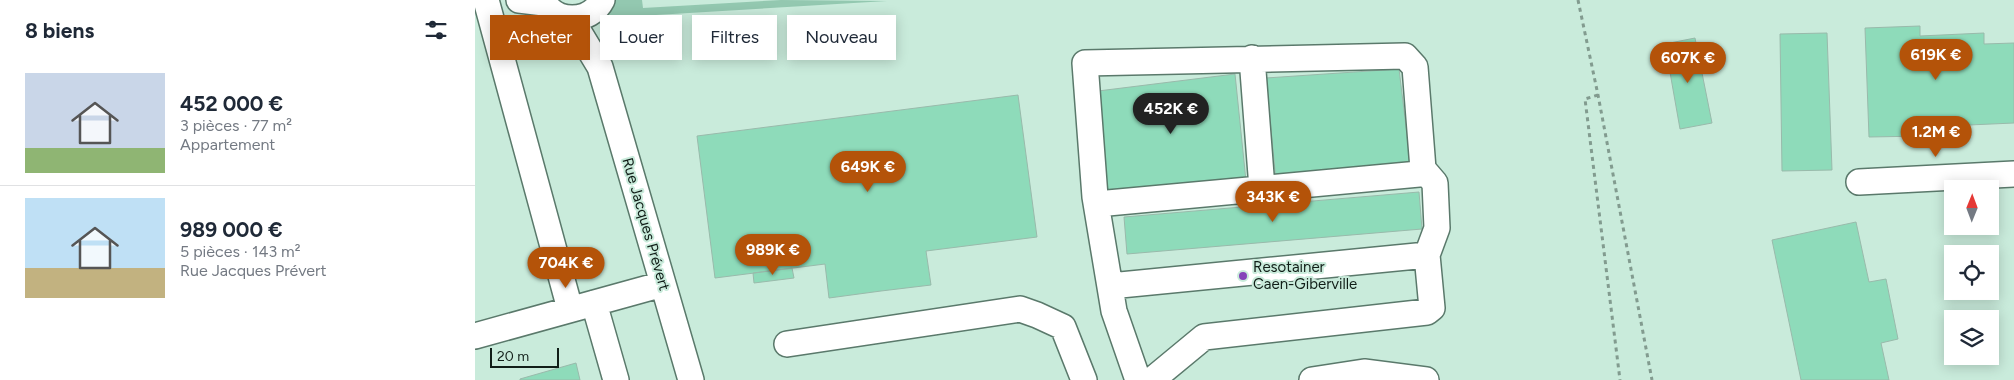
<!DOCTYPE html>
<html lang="fr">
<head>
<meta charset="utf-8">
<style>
	:root { --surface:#fff; --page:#f2f2f3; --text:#1f2937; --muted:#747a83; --line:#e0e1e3; --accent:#b45309 }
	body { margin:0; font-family:Figtree,sans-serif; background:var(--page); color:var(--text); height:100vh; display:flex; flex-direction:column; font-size:19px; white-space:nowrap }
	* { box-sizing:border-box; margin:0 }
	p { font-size:16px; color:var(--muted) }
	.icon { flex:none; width:28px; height:28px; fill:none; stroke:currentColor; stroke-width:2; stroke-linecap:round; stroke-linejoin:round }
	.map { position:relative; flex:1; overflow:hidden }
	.details { display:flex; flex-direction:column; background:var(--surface); width:475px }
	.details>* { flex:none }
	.banner { position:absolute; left:15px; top:15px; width:475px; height:45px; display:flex; gap:10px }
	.needle { width:32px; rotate:1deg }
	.tools { position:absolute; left:1469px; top:180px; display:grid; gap:10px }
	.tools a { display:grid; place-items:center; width:55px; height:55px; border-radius:0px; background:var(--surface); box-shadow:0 2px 12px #0003; font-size:25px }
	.scale { position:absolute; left:15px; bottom:12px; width:69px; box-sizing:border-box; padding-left:5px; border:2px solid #111e18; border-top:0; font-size:14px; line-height:18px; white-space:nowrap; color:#111e18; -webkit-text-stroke:4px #c9ebdb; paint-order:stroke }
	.price { position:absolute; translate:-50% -42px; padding:0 11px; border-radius:18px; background:var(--accent); color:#fff; font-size:16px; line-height:32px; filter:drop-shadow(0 1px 2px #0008) }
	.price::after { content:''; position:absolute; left:50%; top:30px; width:15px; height:11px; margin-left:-8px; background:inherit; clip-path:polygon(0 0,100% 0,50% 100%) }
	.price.active { background:#222; color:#fff }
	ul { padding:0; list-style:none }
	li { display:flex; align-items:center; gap:15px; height:125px; padding:0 25px }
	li+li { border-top:1px solid var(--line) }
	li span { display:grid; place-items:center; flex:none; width:140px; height:100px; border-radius:0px; color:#555 }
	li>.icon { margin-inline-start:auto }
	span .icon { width:60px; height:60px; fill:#fffc; stroke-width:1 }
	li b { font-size:21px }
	h2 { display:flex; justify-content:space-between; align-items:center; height:60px; padding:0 25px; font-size:21px }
	.tag { padding:0 18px; border-radius:0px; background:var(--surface); box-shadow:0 2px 12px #0003; font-size:18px; line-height:45px }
	.tag.active { background:var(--accent); color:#fff }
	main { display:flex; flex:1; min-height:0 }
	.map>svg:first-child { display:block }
</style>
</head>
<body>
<main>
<section class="details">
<h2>8 biens<svg class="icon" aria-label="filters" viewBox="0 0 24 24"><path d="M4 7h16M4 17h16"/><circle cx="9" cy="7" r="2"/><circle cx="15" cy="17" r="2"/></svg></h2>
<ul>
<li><span style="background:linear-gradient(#c9d6e8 75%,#8fb573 0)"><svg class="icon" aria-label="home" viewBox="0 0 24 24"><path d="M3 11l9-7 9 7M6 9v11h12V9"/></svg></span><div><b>452 000 €</b><p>3 pièces · 77 m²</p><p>Appartement</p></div></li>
<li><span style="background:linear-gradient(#bfe0f5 70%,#c2b280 0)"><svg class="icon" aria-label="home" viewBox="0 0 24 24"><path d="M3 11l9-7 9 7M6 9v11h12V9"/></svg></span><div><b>989 000 €</b><p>5 pièces · 143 m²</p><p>Rue Jacques Prévert</p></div></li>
</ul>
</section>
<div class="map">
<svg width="1539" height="380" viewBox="0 0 1539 380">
	<rect width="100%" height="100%" fill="#c9ebdb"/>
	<path fill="#93c8b0" d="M140,0H167L168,8L306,0L412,1L131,18L133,8Z"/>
	<path fill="#8edbba" stroke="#99baab" d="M1445,26V36L1509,33V44L1539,43V123L1448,127V136L1394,137L1390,28Z
		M1352,33L1357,170L1307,171L1305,34Z
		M1220,38L1237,123L1205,129L1190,44Z
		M924,69L936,168L801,181L791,78Z
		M760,74L771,181L629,194L623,91Z
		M543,95L562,237L451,251L456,285L406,291L354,298L350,264L240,278L222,136Z
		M944,192L947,229L652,254L649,217Z
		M1381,222L1394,282L1411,279L1423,339L1406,343L1414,380H1326L1297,240Z
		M317,268L319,278L279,283L278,273Z
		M101,363L105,380H45V379Z"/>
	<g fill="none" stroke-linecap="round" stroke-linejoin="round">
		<defs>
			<path id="minor" d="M11,0L95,309
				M44,0L69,3
				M68,0C79,24 115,24 127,0
				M96,19L125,67L216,380
				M777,58L787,188
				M948,169L960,183L962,228L952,255
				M1384,182L1539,174
				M622,204L944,174L948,169L940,67L930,56L610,63L620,197L639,311L663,380
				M635,286L952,255L957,308L952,312L729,337L677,380
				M119,303L141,380
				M0,336L188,284
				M312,344L545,309L562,315L588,327L609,380
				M837,380L889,372L951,380"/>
		</defs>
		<use href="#minor" stroke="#5a796b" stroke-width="28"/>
		<path stroke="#829b8f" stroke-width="3" stroke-dasharray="4 4" stroke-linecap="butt" d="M1103,0L1123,95L1177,380
			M1123,95L1110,99L1145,380"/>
		<use href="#minor" stroke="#fff" stroke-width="25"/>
	</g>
	<circle fill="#8544b9" stroke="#c9ebdb" stroke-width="2" cx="768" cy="276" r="5"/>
	<g text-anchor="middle" stroke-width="4" stroke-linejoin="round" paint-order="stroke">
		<g font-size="15" fill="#111e18" stroke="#c9ebdb">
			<text transform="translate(171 224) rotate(74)" y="5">Rue Jacques Prévert</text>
		</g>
		<g font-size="15" fill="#111e18" stroke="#c9ebdb" text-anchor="start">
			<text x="778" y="272">Resotainer<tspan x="778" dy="17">Caen-Giberville</tspan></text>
		</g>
	</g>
</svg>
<div class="tools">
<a><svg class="needle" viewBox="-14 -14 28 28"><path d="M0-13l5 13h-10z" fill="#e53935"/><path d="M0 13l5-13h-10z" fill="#747a83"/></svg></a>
<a><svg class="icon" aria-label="locate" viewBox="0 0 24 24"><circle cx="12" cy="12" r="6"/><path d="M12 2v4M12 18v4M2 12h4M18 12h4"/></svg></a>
<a><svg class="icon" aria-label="layers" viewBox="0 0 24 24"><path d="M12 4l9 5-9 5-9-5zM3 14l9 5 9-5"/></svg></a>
</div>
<div class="scale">20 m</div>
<b class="price" style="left:1461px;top:81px">619K €</b>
<b class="price" style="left:1213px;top:84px">607K €</b>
<b class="price active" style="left:696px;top:135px">452K €</b>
<b class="price" style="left:1461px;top:158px">1.2M €</b>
<b class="price" style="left:393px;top:193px">649K €</b>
<b class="price" style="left:798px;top:223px">343K €</b>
<b class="price" style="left:298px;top:276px">989K €</b>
<b class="price" style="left:91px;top:289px">704K €</b>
<div class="banner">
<a class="tag active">Acheter</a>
<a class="tag">Louer</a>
<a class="tag">Filtres</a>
<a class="tag">Nouveau</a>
</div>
</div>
</main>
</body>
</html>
